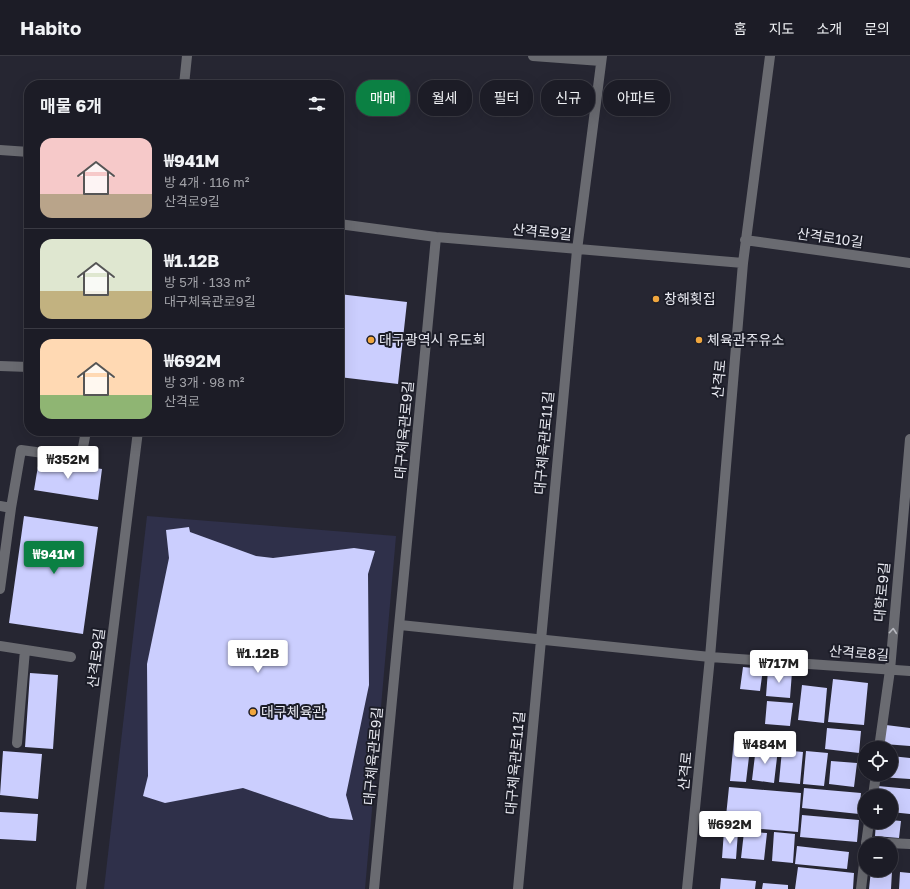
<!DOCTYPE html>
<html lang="ko">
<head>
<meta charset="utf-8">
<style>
	:root { --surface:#1c1c26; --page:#292932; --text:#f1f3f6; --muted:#a0a1a7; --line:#3a3a43; --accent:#0b8043 }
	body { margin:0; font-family:"Golos Text","Noto Sans KR",sans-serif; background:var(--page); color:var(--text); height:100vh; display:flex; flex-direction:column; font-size:15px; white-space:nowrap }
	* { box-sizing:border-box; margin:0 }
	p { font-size:13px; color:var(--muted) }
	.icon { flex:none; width:22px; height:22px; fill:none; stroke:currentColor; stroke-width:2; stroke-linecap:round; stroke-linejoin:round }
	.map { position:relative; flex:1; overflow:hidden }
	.panel { position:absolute; left:24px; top:24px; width:320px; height:356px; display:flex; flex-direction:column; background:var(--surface); border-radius:16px; box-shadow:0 4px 16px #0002,0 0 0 1px var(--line) }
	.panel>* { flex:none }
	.banner { position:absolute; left:356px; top:24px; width:380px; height:36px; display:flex; gap:8px }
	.buttons { position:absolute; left:858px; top:685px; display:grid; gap:8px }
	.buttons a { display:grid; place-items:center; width:40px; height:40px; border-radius:50%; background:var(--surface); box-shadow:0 4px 16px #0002,0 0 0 1px var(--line); font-size:20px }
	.price { position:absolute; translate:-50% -34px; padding:0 9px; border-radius:4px; background:#fff; color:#222; font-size:13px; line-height:26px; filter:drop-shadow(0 1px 2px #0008) }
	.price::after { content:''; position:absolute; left:50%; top:24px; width:12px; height:9px; margin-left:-6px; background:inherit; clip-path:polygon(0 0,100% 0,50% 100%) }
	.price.selected { background:var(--accent); color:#fff }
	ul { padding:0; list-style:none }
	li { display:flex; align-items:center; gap:12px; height:100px; padding:0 16px }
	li+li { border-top:1px solid var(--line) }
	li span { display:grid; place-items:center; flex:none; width:112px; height:80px; border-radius:12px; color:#555 }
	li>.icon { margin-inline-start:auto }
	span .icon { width:48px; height:48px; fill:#fffc; stroke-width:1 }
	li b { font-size:17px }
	h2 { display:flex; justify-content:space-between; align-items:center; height:48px; padding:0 16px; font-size:17px }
	.pill { padding:0 14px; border-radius:16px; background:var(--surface); box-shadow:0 4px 16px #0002,0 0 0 1px var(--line); font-size:14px; line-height:36px }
	.pill.selected { background:var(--accent); color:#fff }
	header { display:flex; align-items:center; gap:24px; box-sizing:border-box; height:56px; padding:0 20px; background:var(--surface); border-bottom:1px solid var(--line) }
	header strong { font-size:19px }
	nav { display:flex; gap:22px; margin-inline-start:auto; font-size:14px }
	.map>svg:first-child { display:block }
</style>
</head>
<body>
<header>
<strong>Habito</strong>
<nav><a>홈</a><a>지도</a><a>소개</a><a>문의</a></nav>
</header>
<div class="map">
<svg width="910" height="833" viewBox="0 0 910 833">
	<rect width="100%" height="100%" fill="#262632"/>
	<path fill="#2f304a" d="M147,460L396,480L365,833H104Z"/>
	<path fill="#cbcefe" d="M339,238L407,246L398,328L339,321Z
		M39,404L102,413L98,444L34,434Z
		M24,460L98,471L83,578L9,567Z
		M189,471L190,476L256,500L273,502L354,492L375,495L368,518L369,629L346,739L353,764L330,762L243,732L165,747L143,740L148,720L147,608L169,502L166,474Z
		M743,611L763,613L760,635L740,633Z
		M768,614L792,616L790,642L766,640Z
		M30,617L58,619L53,693L25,691Z
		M833,623L868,627L864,669L828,666Z
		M802,629L827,632L824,667L798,664Z
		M767,645L793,647L790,670L765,668Z
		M886,669L910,672V690L884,688Z
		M827,672L861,675L859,697L825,693Z
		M734,683L751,684L746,726L730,725Z
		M756,691L778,693L774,727L752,724Z
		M782,694L803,696L800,728L779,726Z
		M3,695L42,698L38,743L0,739Z
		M806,695L828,697L824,730L803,728Z
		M891,700L910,702V723L880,721V718H891Z
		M831,705L857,707L854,731L829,728Z
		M878,730L910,733V758L891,756V740H877Z
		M729,731L801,737L798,776L725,770Z
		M804,732L861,737L859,758L802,752Z
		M0,756L38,758L36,785L0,783Z
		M802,759L859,764L857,786L800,781Z
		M891,764L901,765L899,782L875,780L876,766H891Z
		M724,775L738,776L736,803L722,802Z
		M744,776L767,777L764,804L741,802Z
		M774,776L795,778L793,807L772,805Z
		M797,790L849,796L847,813L795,808Z
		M798,811L854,817L853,833H795Z
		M871,814L892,815L891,833H869Z
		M900,816L910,817V833H899Z
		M721,822L756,825L755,833H720Z
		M763,827L788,829V833H762Z"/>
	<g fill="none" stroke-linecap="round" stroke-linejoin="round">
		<path stroke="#6a6b71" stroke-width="10" d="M533,0L601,5
			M184,29L187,0
			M0,94L29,96
			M339,168L436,181L743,207
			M745,184L910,207
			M0,310L29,311
			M0,450L11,452L21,394L81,402L86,375
			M0,533L11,452
			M400,569L710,601L910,615
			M0,590L71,601
			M17,687L25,594
			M879,692L890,614L910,383
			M873,740L876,718
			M866,786L910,788
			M866,788L869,766
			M81,833L138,375
			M374,833L436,181
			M518,833L577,194L602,0
			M687,833L710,601L743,207L770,0
			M861,833L865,799"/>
	</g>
	<defs><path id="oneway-chevron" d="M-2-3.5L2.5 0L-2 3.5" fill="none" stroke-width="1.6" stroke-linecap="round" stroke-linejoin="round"/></defs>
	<use stroke="#b6b7be" href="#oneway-chevron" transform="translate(893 575) rotate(-85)"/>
	<g fill="#f0a63e" stroke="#1c1d28" stroke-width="1.5">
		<circle cx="656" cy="243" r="4"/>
		<circle cx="371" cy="284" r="4"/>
		<circle cx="699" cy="284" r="4"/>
		<circle cx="253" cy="656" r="4"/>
	</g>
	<g text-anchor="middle" stroke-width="4" stroke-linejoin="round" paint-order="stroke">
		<g font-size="14" fill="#e8e9f1" stroke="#1c1d28">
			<text transform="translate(542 176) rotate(5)" y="5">산격로9길</text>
			<text transform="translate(830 182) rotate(8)" y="5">산격로10길</text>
			<text transform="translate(719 323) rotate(-85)" y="5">산격로</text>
			<text transform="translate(404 374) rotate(-85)" y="5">대구체육관로9길</text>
			<text transform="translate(544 387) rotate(-85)" y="5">대구체육관로11길</text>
			<text transform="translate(882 536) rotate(-85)" y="5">대학로9길</text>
			<text transform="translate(859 597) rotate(4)" y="5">산격로8길</text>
			<text transform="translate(96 602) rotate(-83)" y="5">산격로9길</text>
			<text transform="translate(373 700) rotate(-85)" y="5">대구체육관로9길</text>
			<text transform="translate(515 707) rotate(-85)" y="5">대구체육관로11길</text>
			<text transform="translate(685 715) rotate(-85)" y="5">산격로</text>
		</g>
		<g font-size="14" fill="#e8e9f1" stroke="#1c1d28" text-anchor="start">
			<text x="664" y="248">창해횟집</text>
			<text x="379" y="289">대구광역시 유도회</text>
			<text x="707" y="289">체육관주유소</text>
			<text x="261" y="661">대구체육관</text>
		</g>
	</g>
</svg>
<div class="buttons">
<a><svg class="icon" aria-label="locate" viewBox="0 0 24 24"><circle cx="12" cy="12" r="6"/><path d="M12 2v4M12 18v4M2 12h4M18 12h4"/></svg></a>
<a>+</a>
<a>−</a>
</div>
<b class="price" style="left:68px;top:424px">₩352M</b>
<b class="price selected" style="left:54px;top:519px">₩941M</b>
<b class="price" style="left:258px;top:618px">₩1.12B</b>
<b class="price" style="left:779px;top:628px">₩717M</b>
<b class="price" style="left:765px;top:709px">₩484M</b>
<b class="price" style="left:730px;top:789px">₩692M</b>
<div class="banner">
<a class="pill selected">매매</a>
<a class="pill">월세</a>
<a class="pill">필터</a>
<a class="pill">신규</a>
<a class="pill">아파트</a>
</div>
<section class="panel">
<h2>매물 6개<svg class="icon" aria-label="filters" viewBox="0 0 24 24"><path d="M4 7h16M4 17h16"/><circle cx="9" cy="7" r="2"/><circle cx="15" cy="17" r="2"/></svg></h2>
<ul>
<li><span style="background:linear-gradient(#f6c9c9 70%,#b9a48a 0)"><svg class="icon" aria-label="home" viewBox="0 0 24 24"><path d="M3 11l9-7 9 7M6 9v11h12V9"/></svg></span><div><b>₩941M</b><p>방 4개 · 116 m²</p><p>산격로9길</p></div></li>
<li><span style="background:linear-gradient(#dfe7d0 65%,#c2b280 0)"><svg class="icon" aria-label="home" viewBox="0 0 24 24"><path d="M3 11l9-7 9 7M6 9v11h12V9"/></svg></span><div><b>₩1.12B</b><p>방 5개 · 133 m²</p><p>대구체육관로9길</p></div></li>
<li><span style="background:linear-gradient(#ffd9b3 70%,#8fb573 0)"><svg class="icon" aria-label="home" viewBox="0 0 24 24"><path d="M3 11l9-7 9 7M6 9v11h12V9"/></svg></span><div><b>₩692M</b><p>방 3개 · 98 m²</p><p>산격로</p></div></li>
</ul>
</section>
</div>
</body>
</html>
